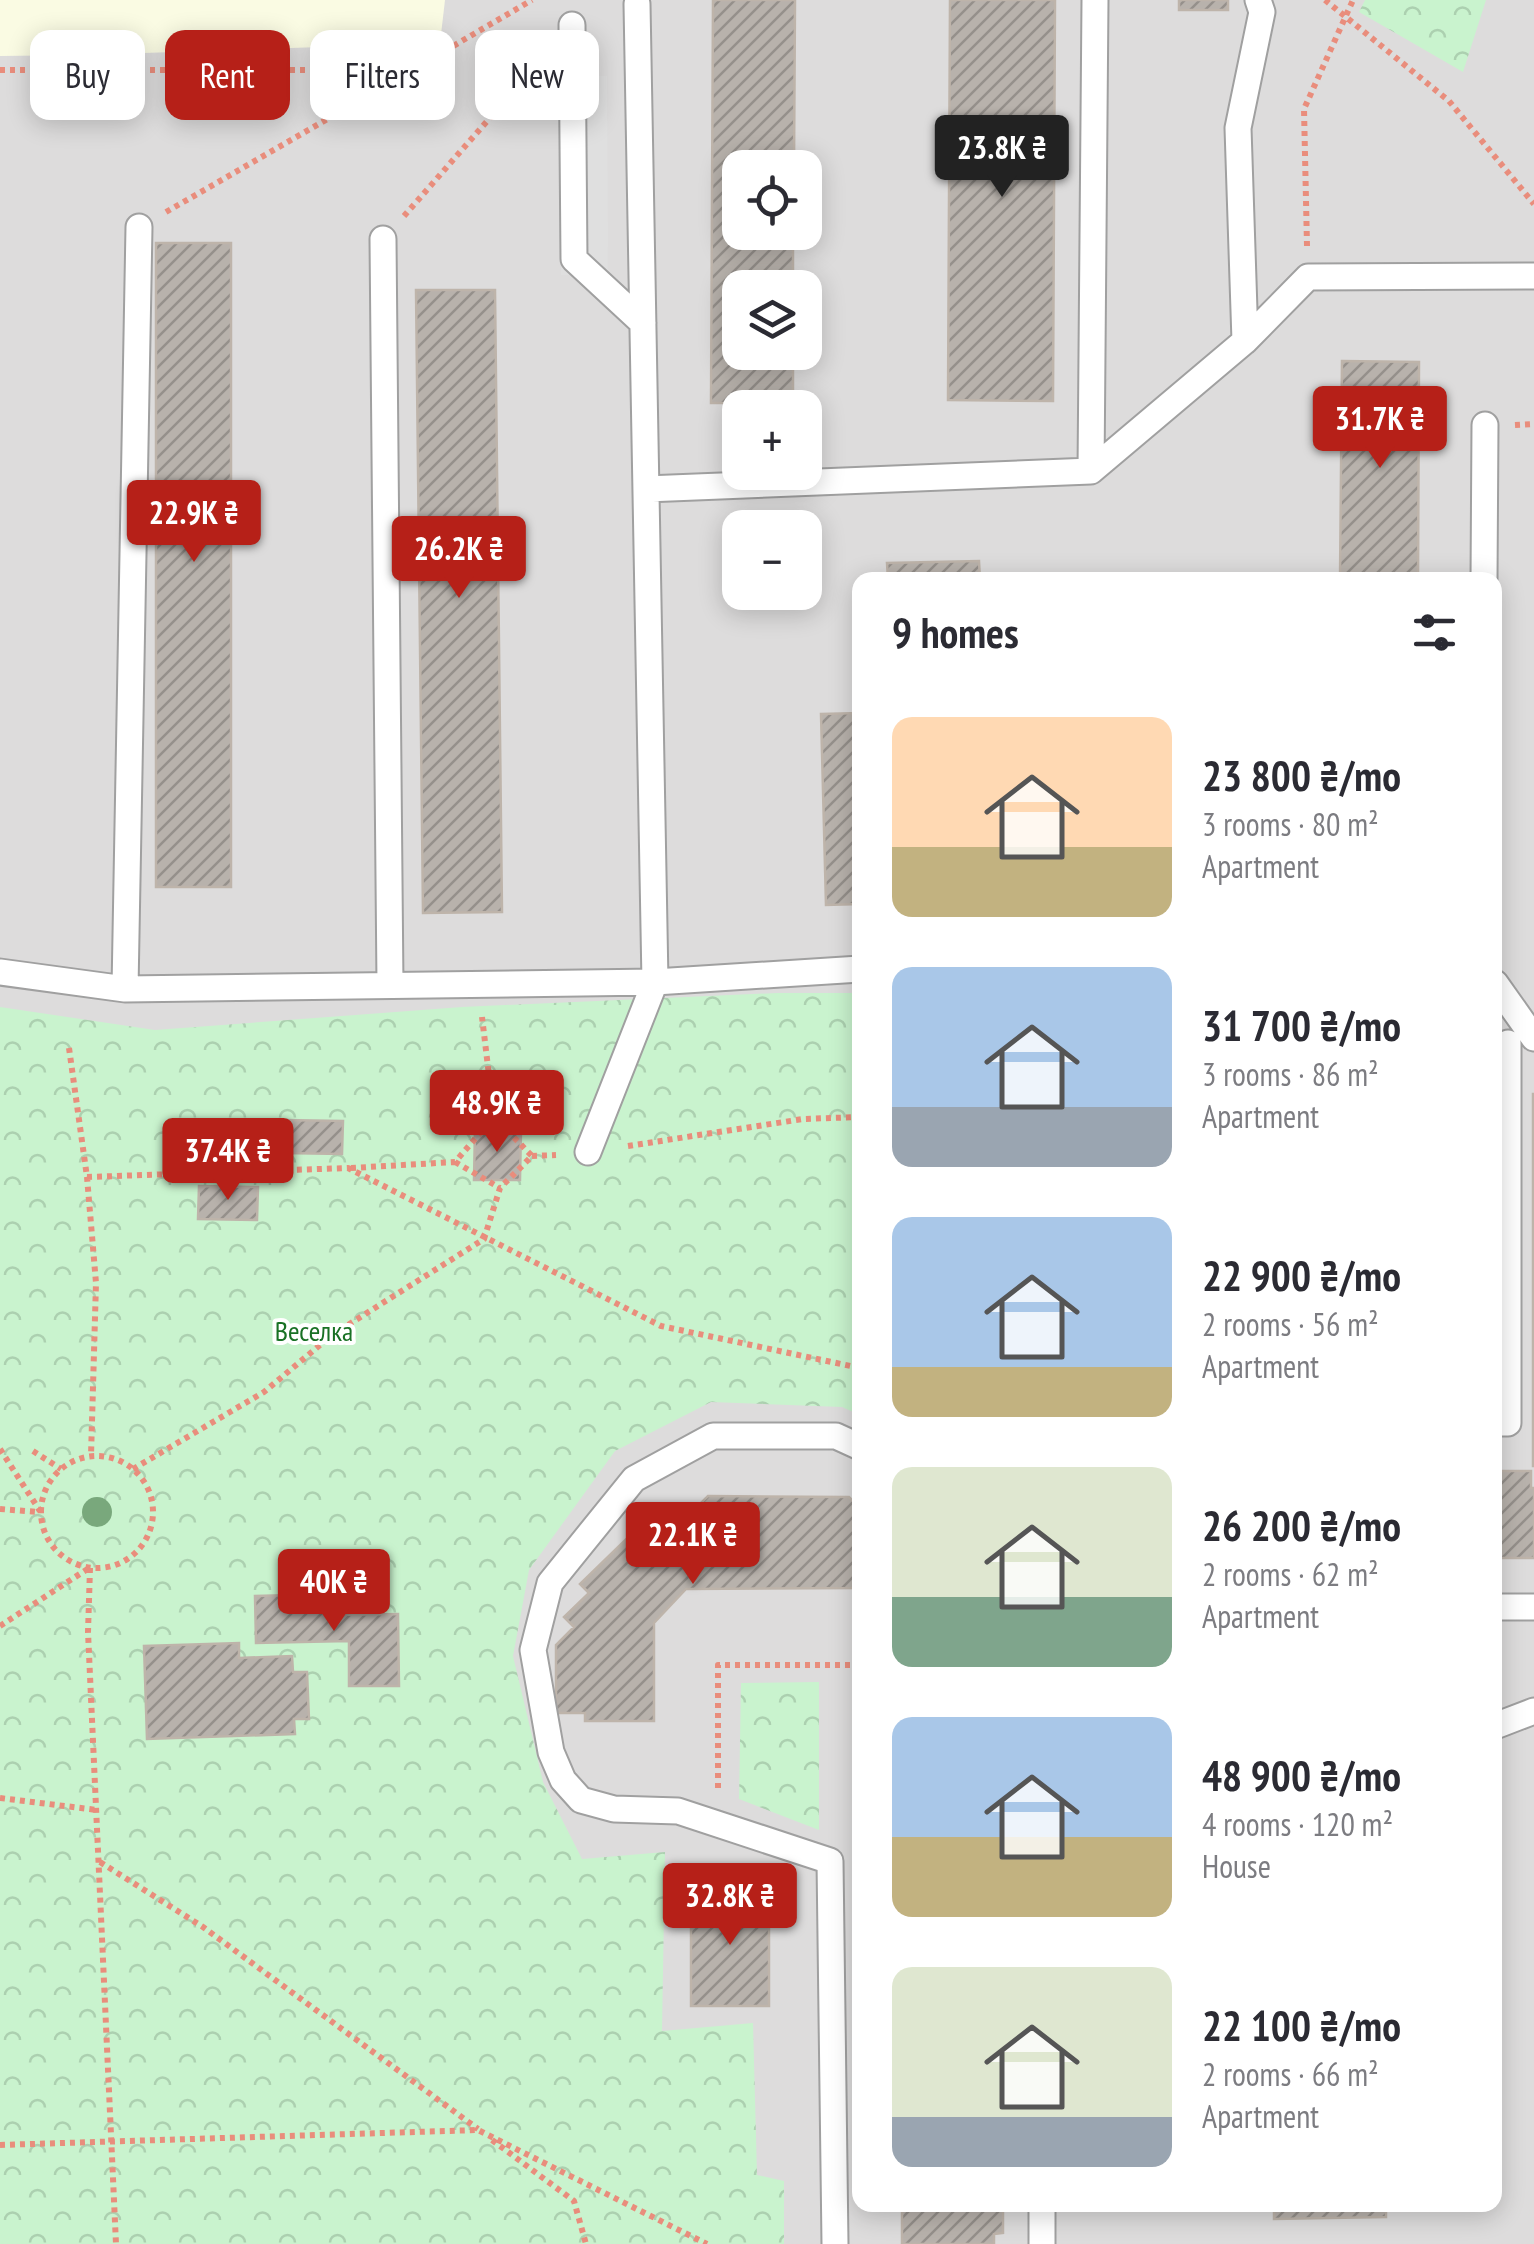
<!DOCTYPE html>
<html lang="en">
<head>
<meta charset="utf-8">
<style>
	:root { --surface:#fff; --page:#f2f2f3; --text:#2b2b33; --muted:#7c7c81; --accent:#b62018 }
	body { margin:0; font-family:"PT Sans Narrow",sans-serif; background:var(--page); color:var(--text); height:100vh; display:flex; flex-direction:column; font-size:38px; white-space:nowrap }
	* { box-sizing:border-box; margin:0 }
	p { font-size:32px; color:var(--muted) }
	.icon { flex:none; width:55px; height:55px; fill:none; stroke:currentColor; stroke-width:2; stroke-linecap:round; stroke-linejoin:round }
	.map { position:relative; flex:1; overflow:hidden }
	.details { position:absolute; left:852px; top:572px; width:650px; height:1640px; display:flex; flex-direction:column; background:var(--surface); border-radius:20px; box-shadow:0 5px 25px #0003 }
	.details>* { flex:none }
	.banner { position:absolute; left:30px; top:30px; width:672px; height:90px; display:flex; gap:20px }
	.controls { position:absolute; left:722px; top:150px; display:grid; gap:20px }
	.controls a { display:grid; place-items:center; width:100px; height:100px; border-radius:20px; background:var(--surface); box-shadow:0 5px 25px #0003; font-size:50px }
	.price { position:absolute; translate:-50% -85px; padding:0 22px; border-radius:10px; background:var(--accent); color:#fff; font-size:32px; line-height:65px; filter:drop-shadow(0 2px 5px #0008) }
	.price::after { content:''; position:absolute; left:50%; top:60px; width:30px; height:22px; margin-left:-15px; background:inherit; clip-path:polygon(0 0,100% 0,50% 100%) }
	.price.current { background:#222; color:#fff }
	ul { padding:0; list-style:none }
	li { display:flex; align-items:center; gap:30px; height:250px; padding:0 40px }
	li span { display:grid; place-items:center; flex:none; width:280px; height:200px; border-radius:20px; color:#555 }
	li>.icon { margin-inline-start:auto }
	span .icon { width:120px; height:120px; fill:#fffc; stroke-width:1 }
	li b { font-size:42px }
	h2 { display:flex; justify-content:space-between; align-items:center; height:120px; padding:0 40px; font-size:42px }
	.pill { padding:0 35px; border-radius:20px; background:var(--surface); box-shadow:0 5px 25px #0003; font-size:35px; line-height:90px }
	.pill.current { background:var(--accent); color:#fff }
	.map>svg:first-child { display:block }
</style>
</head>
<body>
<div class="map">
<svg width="1534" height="2244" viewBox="0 0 1534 2244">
	<defs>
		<pattern id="park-crowns" width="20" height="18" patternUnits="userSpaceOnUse" patternTransform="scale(2.5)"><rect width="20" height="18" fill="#c9f3ce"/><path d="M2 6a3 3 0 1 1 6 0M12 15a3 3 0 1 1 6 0" fill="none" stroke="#acd0b0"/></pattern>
		<pattern id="building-hatch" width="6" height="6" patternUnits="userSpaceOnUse" patternTransform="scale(2.5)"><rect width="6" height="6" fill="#b8b2ac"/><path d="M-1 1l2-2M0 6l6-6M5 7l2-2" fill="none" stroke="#95908b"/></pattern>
	</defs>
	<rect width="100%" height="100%" fill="#efece6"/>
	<path fill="#dddcdc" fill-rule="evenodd" d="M0,0H1534V2244H0ZM740,168H805V232H740ZM740,288H805V352H740ZM740,408H805V472H740ZM740,528H805V592H740ZM860,580H1495V2205H860Z"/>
	<path fill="#fafbe3" d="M0,0H445L440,43L84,55L0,56Z"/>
	<path fill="url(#park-crowns)" d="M1365,0H1486L1463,72L1359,12Z
		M778,993H860V1415L842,1407L711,1402L615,1451L529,1570L513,1656L543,1782L582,1859L665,1852L662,2031L753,2023L757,2175L784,2181V2244H0V1007L155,1030L462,1007Z
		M819,1682V1830L739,1799L741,1683Z"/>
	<path fill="#dfdfdf" d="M560,76H607L608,275H561Z"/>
	<path fill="url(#building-hatch)" stroke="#beb4aa" stroke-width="2.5" d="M713,0H795L794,168H740V232H793V288H740V352H793V403H711Z
		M950,0H1055L1053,401L948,400Z
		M1179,0H1228V10H1179Z
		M156,243H231V887H156Z
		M416,290H495L502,912L423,913Z
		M1342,361L1419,362L1418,580H1340Z
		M979,561L980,580H888L887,563Z
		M860,713V904L826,905L821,714Z
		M1533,1094H1534V1466H1533Z
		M283,1120L343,1121L342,1154L283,1153Z
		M475,1129L521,1130L520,1180H474Z
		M199,1186L258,1187L257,1220L198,1219Z
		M1495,1471H1531V1488H1534V1558H1495Z
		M1495,1471H1531V1488H1534V1558H1495Z
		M708,1496L849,1497L860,1508V1588L686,1589L654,1623V1721H585V1713H556V1645L574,1627L564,1617L589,1593L580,1584L648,1518L656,1527L679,1504L689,1515Z
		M332,1594V1615L398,1614L399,1686H349V1641L256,1643L255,1596Z
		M239,1643V1658L292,1656L293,1672H307L309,1719H294L295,1734L147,1739L144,1646Z
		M691,1889H769V2006H691Z
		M902,2205H1003V2233L994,2234V2244H902Z
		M1274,2205H1386V2217L1274,2219Z"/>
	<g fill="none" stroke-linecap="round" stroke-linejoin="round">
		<defs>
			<path id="lane" d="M572,25L574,259L643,323
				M383,239L390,985
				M1245,341L1238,128L1262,12L1258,0
				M1091,471L1095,0
				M646,489L1091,471L1245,341L1308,277L1534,276
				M1484,580L1485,425
				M0,972L125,989L655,982L637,4
				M1495,983L1534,1038
				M125,989L139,227
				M588,1152L655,982L860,969
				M1495,1423H1508V1043
				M1495,1607H1534
				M1495,1726L1534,1711
				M1042,2205V2244
				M835,2244L830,1861L678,1811L614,1809L581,1800L563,1780L551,1752L533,1650L550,1583L634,1479L713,1436H836L860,1447"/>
		</defs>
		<use href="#lane" stroke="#a0a0a0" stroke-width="29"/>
		<path stroke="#e98d7c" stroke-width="6" stroke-dasharray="5 5" stroke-linecap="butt" d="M1325,0L1449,101L1534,204
			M0,70H412L532,0
			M166,212L411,71
			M404,216L538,63
			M1307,246L1304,109L1353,0
			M1515,425L1534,424
			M69,1048L87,1177L96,1283L91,1456
			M628,1146L803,1119L860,1117
			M532,1156L556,1155
			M455,1162L500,1188
			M351,1168L455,1162L494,1117
			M87,1177L348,1168L661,1326L860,1368
			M0,1449L40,1511
			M33,1451L61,1469
			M41 1512a56 56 0 1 1 112 0a56 56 0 1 1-112 0Z
			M133,1469L264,1392L332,1335L484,1239L500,1188L532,1156L494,1117L482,1017
			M0,1509L39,1512
			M90,1568L88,1632L116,2244
			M0,1626L89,1568
			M718,1788V1665H855L858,1843
			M0,1798L97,1810
			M100,1862L203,1927L478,2129
			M492,2140L574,2201L586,2244
			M0,2145L478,2130L707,2244"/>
		<use href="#lane" stroke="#fff" stroke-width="25"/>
	</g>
	<circle fill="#79a87c" cx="97" cy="1512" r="15"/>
	<g text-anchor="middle" stroke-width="8" stroke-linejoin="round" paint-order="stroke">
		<g font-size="28" fill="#197125" stroke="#fff">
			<text x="314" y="1341">Веселка</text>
		</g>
	</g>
</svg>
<div class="controls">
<a><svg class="icon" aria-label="locate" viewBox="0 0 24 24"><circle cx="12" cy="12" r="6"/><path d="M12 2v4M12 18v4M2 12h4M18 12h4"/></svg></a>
<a><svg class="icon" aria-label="layers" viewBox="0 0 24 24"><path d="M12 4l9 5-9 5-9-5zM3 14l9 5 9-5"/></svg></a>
<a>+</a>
<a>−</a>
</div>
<b class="price current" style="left:1002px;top:200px">23.8K ₴</b>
<b class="price" style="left:1380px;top:471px">31.7K ₴</b>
<b class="price" style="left:194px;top:565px">22.9K ₴</b>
<b class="price" style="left:459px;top:601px">26.2K ₴</b>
<b class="price" style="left:497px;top:1155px">48.9K ₴</b>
<b class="price" style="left:228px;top:1203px">37.4K ₴</b>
<b class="price" style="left:693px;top:1587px">22.1K ₴</b>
<b class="price" style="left:334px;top:1634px">40K ₴</b>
<b class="price" style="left:730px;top:1948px">32.8K ₴</b>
<div class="banner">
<a class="pill">Buy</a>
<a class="pill current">Rent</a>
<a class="pill">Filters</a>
<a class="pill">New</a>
</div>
<section class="details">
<h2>9 homes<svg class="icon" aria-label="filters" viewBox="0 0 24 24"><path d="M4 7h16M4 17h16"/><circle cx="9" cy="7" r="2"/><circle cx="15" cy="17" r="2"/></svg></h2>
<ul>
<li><span style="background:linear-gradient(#ffd9b3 65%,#c2b280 0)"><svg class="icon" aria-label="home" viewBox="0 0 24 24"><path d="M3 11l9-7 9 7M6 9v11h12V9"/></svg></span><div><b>23 800 ₴/mo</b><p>3 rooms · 80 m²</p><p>Apartment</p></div></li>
<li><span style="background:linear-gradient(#a9c7e8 70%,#9aa5b1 0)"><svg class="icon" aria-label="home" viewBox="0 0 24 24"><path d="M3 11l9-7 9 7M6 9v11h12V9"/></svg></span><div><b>31 700 ₴/mo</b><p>3 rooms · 86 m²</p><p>Apartment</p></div></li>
<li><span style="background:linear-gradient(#a9c7e8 75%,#c2b280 0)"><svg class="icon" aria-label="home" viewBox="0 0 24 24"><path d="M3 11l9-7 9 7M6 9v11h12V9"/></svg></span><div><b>22 900 ₴/mo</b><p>2 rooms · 56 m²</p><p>Apartment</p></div></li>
<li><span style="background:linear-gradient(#dfe7d0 65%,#7fa58c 0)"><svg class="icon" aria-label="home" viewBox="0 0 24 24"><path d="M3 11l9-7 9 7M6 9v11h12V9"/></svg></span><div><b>26 200 ₴/mo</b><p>2 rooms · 62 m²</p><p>Apartment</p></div></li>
<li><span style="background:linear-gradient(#a9c7e8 60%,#c2b280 0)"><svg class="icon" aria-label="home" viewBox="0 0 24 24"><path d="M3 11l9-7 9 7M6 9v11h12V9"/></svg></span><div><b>48 900 ₴/mo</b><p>4 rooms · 120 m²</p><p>House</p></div></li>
<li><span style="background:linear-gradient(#dfe7d0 75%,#9aa5b1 0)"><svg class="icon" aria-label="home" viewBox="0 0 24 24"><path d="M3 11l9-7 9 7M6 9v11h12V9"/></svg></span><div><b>22 100 ₴/mo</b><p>2 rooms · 66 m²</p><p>Apartment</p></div></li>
</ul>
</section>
</div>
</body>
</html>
